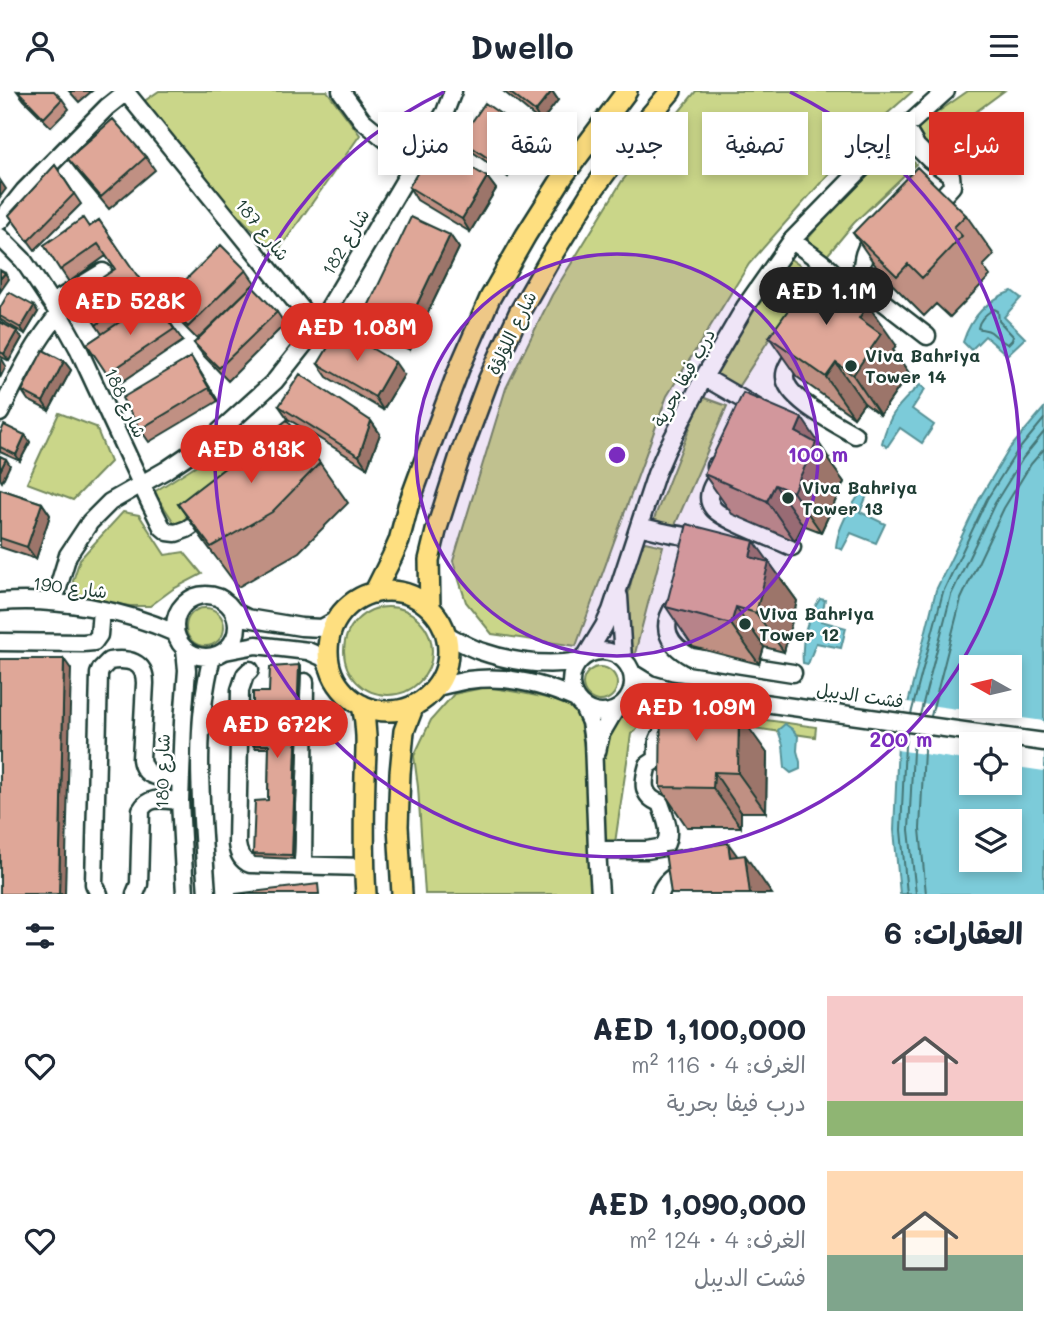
<!DOCTYPE html>
<html lang="ar">
<head>
<meta charset="utf-8">
<style>
	:root { --surface:#fff; --page:#f2f2f3; --text:#1f2937; --muted:#747a83; --accent:#d93025 }
	body { margin:0; font-family:Mali,"Playpen Sans Arabic",sans-serif; background:var(--page); color:var(--text); direction:rtl; height:100vh; display:flex; flex-direction:column; font-size:26px; white-space:nowrap }
	* { box-sizing:border-box; margin:0 }
	p { font-size:23px; color:var(--muted) }
	.icon { flex:none; width:38px; height:38px; fill:none; stroke:currentColor; stroke-width:2; stroke-linecap:round; stroke-linejoin:round }
	.map { position:relative; height:803px; overflow:hidden; direction:ltr }
	.panel { display:flex; flex-direction:column; background:var(--surface); flex:1 }
	.panel>* { flex:none }
	.guide { position:absolute; left:21px; top:21px; width:1003px; height:63px; direction:rtl; display:flex; gap:14px }
	.needle { width:46px; rotate:278deg }
	.controls { position:absolute; left:959px; top:564px; display:grid; gap:14px }
	.controls a { display:grid; place-items:center; width:63px; height:63px; border-radius:0px; background:var(--surface); box-shadow:0 4px 10px #0003; font-size:35px }
	.price { position:absolute; translate:-50% -60px; padding:0 16px; border-radius:24px; background:var(--accent); color:#fff; font-size:23px; line-height:46px; filter:drop-shadow(0 2px 4px #0008) }
	.price::after { content:''; position:absolute; left:50%; top:42px; width:21px; height:16px; margin-left:-10px; background:inherit; clip-path:polygon(0 0,100% 0,50% 100%) }
	.price.on { background:#222; color:#fff }
	ul { padding:0; list-style:none }
	li { display:flex; align-items:center; gap:21px; height:175px; padding:0 21px }
	li span { display:grid; place-items:center; flex:none; width:196px; height:140px; border-radius:0px; color:#555 }
	li>.icon { margin-inline-start:auto }
	span .icon { width:84px; height:84px; fill:#fffc; stroke-width:1 }
	li b { font-size:30px }
	h2 { display:flex; justify-content:space-between; align-items:center; height:84px; padding:0 21px; font-size:30px }
	.chip { padding:0 24px; border-radius:0px; background:var(--surface); box-shadow:0 4px 10px #0003; font-size:24px; line-height:63px }
	.chip.on { background:var(--accent); color:#fff }
	header { display:flex; justify-content:space-between; align-items:center; height:91px; padding:0 21px; background:var(--surface); font-size:32px; font-weight:800 }
	.map>svg:first-child { display:block }
</style>
</head>
<body>
<header><svg class="icon" aria-label="menu" viewBox="0 0 24 24"><path d="M4 6h16M4 12h16M4 18h16"/></svg>Dwello<svg class="icon" aria-label="person" viewBox="0 0 24 24"><circle cx="12" cy="8" r="4"/><path d="M4 21q1-7 8-7t8 7"/></svg></header>
<div class="map">
<svg width="1044" height="803" viewBox="0 0 1044 803">
	<rect width="100%" height="100%" fill="#fff"/>
	<filter id="ink" filterUnits="userSpaceOnUse"><feTurbulence type="fractalNoise" baseFrequency=".0143" numOctaves="2"/><feDisplacementMap in="SourceGraphic" scale="14" xChannelSelector="R" yChannelSelector="G"/><feConvolveMatrix kernelMatrix="1 2 1 2 8 2 1 2 1" color-interpolation-filters="sRGB"/></filter>
	<g filter="url(#ink)">
		<path fill="#cad689" stroke="#748a5e" stroke-width="2" d="M159,0H327L360,44L276,163L204,89L143,11Z
			M696,0H913L863,44L749,173L667,305L576,555L492,543L466,511L453,470L506,297L552,204L622,90Z
			M968,0H1004L928,56L915,37Z
			M896,56L916,73L854,132L825,167L806,150L845,104Z
			M789,167L812,183L736,299L712,283Z
			M702,306L727,315L672,441L652,433Z
			M59,322L96,336L110,371L73,409L27,392Z
			M225,356L248,391L177,436L154,401Z
			M123,421L139,424L165,464L184,461L202,483L173,498L150,515H130L86,509L74,502L73,490L80,468Z
			M645,451L663,455L633,570L625,552L623,525L639,458Z
			M344 560a44 44 0 1 1 88 0a44 44 0 1 1-88 0Z
			M186 536a19 19 0 1 1 38 0a19 19 0 1 1-38 0Z
			M583 593a17 17 0 1 1 34 0a17 17 0 1 1-34 0Z
			M487,596C509,600 563,607 578,619L587,674L589,755L594,803H425L418,696L414,665L431,629L454,603Z
			M660,615L710,621L816,636L815,646L659,623L651,625L631,643L615,752L601,751C600,718 594,654 619,628C628,618 647,617 660,615Z"/>
		<path fill="#7ccbd9" stroke="#579297" stroke-width="2" fill-rule="evenodd" d="M1012,200L1021,207L1004,226L1025,247L1007,264L985,245L971,259L963,251C971,226 987,209 1012,200Z
			M920,294L925,298L912,318L934,334L922,352L900,337L887,356L882,352C889,323 899,313 920,294Z
			M1044,317V803H900L894,739L898,653L936,499L981,405L1010,357ZM971,576H1010V614H971ZM971,653H1010V691H971ZM971,730H1010V768H971Z
			M863,399L868,402L860,421L885,433L876,452L851,442L842,459L836,456C838,435 850,416 863,399Z
			M820,508L825,509L821,530L846,537L841,557L816,552L808,573L803,572C801,550 807,526 820,508Z
			M785,633L792,638L798,645L797,660L800,671V678L791,682L785,677L783,654L778,639Z"/>
		<path fill="#fff" d="M907,611L1044,630V680L1010,675V653H971V670L897,659Z"/>
		<g fill="none" stroke-linecap="round" stroke-linejoin="round">
			<path stroke="#447676" stroke-width="2" d="M994,218L998,220L999,230L1013,245L1012,249L1008,253C1001,251 997,246 991,241C987,238 982,239 978,237C979,229 987,222 994,218Z
				M911,623L943,501L987,408L1016,362L1044,328
				M920,624L951,504L995,412L1023,367L1044,341
				M931,625L961,508L1004,417L1031,373L1044,358
				M916,643L913,660L909,739L916,803
				M926,644L924,660L920,738L926,803
				M907,803L901,739L905,654L907,642"/>
			<defs>
				<path id="minor" d="M125,0L317,237
					M341,0L362,29L385,48L417,69
					M905,36L917,56L930,69L951,84L952,95L942,106L926,111
					M0,130L24,100L107,16L127,0
					M878,144C863,154 862,170 861,187L874,204L927,245
					M0,146L23,169L59,223L78,257L149,410L162,436L168,441L176,442L187,438L210,422
					M792,149C802,158 838,180 840,191C842,198 836,207 833,213
					M52,212L103,181
					M799,256C795,264 784,277 785,286C786,308 837,333 855,344
					M704,286L759,318
					M0,322C17,288 34,252 59,223
					M225,336L256,378
					M715,375L717,387C711,396 705,407 713,417C720,428 777,449 792,456
					M639,435C648,437 658,440 668,442C681,445 693,444 702,454
					M175 535a31 31 0 1 1 62 0a31 31 0 1 1-62 0Z
					M619,505L623,568
					M54,510L68,464L90,431L110,411L166,379L210,349L275,290L317,237L445,21L453,0
					M0,511C56,506 124,519 175,542
					M675,514C659,537 669,554 691,566L793,582
					M233,520L247,527L301,536L322,537L338,528
					M445,543C457,549 468,556 480,560C512,571 546,576 579,570
					M0,551L83,552L94,551L99,544L101,519
					M185,559L187,579L183,631L180,710L185,803
					M571 591a31 31 0 1 1 62 0a31 31 0 1 1-62 0Z
					M225,560L256,554L308,560L324,567L333,585
					M587,563L604,535L611,520L656,383L666,360L704,286L745,216L792,149L878,61L946,0
					M250,579L245,584L240,599L237,753C238,762 241,769 250,773L364,776
					M632,582L650,593L671,599L1044,651
					M436,596C447,594 458,591 468,589C505,584 543,593 576,608
					M583,616L590,631L593,650L597,759L600,803
					M597,661L601,643L615,619
					M657,668C656,650 657,646 670,633H677
					M597,759H647L664,756C673,741 665,727 660,712C641,705 643,691 648,674L657,668
					M303,774L305,591
					M99,803L94,793L99,583L101,578L109,570C128,567 145,570 145,592L141,668C144,689 163,686 181,687
					M135,803L139,793L141,719C149,704 165,709 180,710
					M207,803C202,726 192,642 212,566
					M660,803C664,792 673,783 686,781"/>
				<path id="major" d="M328 560a60 60 0 1 1 120 0a60 60 0 1 1-120 0Z
					M374,502L392,466L399,450L408,415L430,355L459,278L490,207L526,144L564,84L627,0
					M430,517L429,469L436,440L460,365L488,290L519,222L554,161L590,103L632,46L671,0
					M362,614C368,640 366,659 365,684C364,724 363,764 366,803
					M402,803L398,735L400,682L404,640L414,614"/>
			</defs>
			<use href="#minor" stroke="#1f3d34" stroke-width="21"/>
			<use href="#major" stroke="#1f3d34" stroke-width="24"/>
			<use href="#minor" stroke="#fff" stroke-width="16"/>
			<use href="#major" stroke="#fedf80" stroke-width="19"/>
		</g>
		<path fill="#c09083" stroke="#1f3d34" stroke-width="2" d="M17,0L62,8L69,18L51,36L24,9Z
			M69,0H92L79,11Z
			M503,0H552L558,9L541,31Z
			M460,48L532,50L508,86L467,57Z
			M146,66L155,79L109,118L77,80L68,68Z
			M55,74L81,113L35,159L9,124Z
			M487,86L496,98L470,141L417,109L409,96Z
			M966,124L994,164L983,175L990,185L950,226L936,213L924,225L880,181L853,142Z
			M99,129L149,203L137,211L140,217L154,208L183,250L116,295L87,253L102,243L96,234L115,178L106,165L69,191L44,154L89,136Z
			M450,144L459,157L410,259L371,241L362,228Z
			M246,179L255,192L197,248L172,223L164,210Z
			M0,217L38,221L25,243L1,229L0,228Z
			M277,221L285,233L228,290L203,264L194,252Z
			M0,231L22,247L9,270L0,265Z
			M769,246L896,254L893,259L909,282L880,324L864,312L854,326L797,286Z
			M191,266L218,310L149,351L140,338Z
			M64,270L71,279L49,320L28,309L22,300Z
			M318,273L404,284L383,319L327,286Z
			M279,315L371,330L380,343L367,377L288,328Z
			M0,343L25,344L30,351L20,370L0,361Z
			M829,367L828,369L844,391L821,441L803,434L795,450L732,423L704,383Z
			M320,372L348,412L299,461L238,496L206,453L178,413Z
			M0,398L42,412L50,424L36,468L0,456Z
			M768,470L797,510L784,561L764,556L759,573L693,556L666,516Z
			M299,574L301,577L294,768L255,766L253,763L268,709L269,657H255L253,654Z
			M724,623L767,662L766,721H741V736H687L660,696Z"/>
		<path fill="#9c756a" stroke="#1f3d34" stroke-width="2" d="M552,0L558,9L541,31L535,21Z
			M526,41L532,50L508,86L501,76Z
			M487,86L496,98L470,141L462,128Z
			M0,89L6,98L0,106Z
			M450,144L459,157L410,259L401,247Z
			M5,182L9,188L0,201V188Z
			M129,199L137,211L141,221L132,208Z
			M868,214L896,254L893,259L909,282L880,324L853,284L859,227Z
			M34,215L38,221L25,243L21,237Z
			M17,240L22,247L9,270L4,263Z
			M191,266L199,279L218,310L209,297Z
			M2,268L6,275L0,287V272Z
			M64,270L71,279L49,320L43,311Z
			M395,271L404,284L383,319L375,306Z
			M836,272L864,312L854,326L826,286Z
			M802,327L829,367L828,369L844,391L821,441L793,401L796,341Z
			M371,330L380,343L367,377L359,365Z
			M25,344L30,351L20,370L16,364Z
			M6,368L10,374L2,391L0,388V380Z
			M775,394L803,434L795,450L767,410Z
			M42,412L50,424L36,468L27,456Z
			M754,450L797,510L784,561L756,522L750,466Z
			M736,516L764,556L759,573L731,533Z
			M64,568L71,578L65,803H59Z
			M299,574L301,577L294,768L292,764Z
			M713,607L739,644V623L767,662L766,721L738,682L713,622Z
			M714,681L741,721V736L713,697Z
			M728,752L747,778L745,764L772,803H750L730,766Z"/>
		<path fill="#dfa798" stroke="#1f3d34" stroke-width="2" d="M18,0H54L62,8L44,27Z
			M508,0H552L535,21Z
			M485,12L526,41L501,76L460,48Z
			M113,28L146,66L101,106L68,68Z
			M434,54L487,86L462,128L409,96Z
			M55,74L74,103L28,150L9,124Z
			M917,76L966,124L954,136L962,145L922,187L908,173L897,185L853,142Z
			M411,126L450,144L401,247L362,228Z
			M83,127L89,136L99,129L141,190L129,199L132,208L96,234L76,204L115,178L98,153L60,179L44,154Z
			M221,154L246,179L188,236L164,210Z
			M817,178L868,214L859,227L881,243L853,284L836,272L826,286L769,246Z
			M0,179L5,182L0,188Z
			M252,195L277,221L219,277L194,252Z
			M9,201L34,215L21,237L0,225V217Z
			M154,208L174,238L107,283L87,253Z
			M0,231L17,240L4,263L0,261Z
			M339,238L395,271L375,306L318,273Z
			M43,259L64,270L43,311L22,300Z
			M191,266L209,297L140,338L122,307Z
			M300,283L371,330L359,365L279,315Z
			M743,302L802,327L796,341L816,352L793,401L775,394L767,410L704,383Z
			M287,329L320,372L272,421L211,456L178,413Z
			M4,334L25,344L16,364L0,356V343Z
			M0,365L6,368L0,380Z
			M0,398L42,412L27,456L0,447Z
			M687,433L754,450L750,466L769,471L756,522L736,516L731,533L666,516Z
			M0,568H64L59,803H0Z
			M299,574L292,764L253,763L255,710L268,709L269,654H253V601H269L270,576Z
			M661,606L713,607V622L739,623L738,682L714,681L713,697L660,696Z
			M728,752L730,766L745,764L750,803H671L665,761Z
			M318,793L319,803H235Z"/>
	</g>
	<circle cx="617" cy="364" r="201" fill="#7b2cbf" fill-opacity=".12"/>
	<g fill="none" stroke="#7b2cbf" stroke-width="3.5">
		<circle cx="617" cy="364" r="201"/>
		<path d="M790 1A402 402 0 1 1 444 1"/>
	</g>
	<g fill="#1f3d34" stroke="#fff" stroke-width="2.5">
		<circle cx="851" cy="275" r="7"/>
		<circle cx="788" cy="407" r="7"/>
		<circle cx="745" cy="533" r="7"/>
	</g>
	<g text-anchor="middle" stroke-width="5" stroke-linejoin="round" paint-order="stroke">
		<g font-size="18" fill="#1f3d34" stroke="#fff">
			<text transform="translate(262 139) rotate(51)" y="6">شارع 187</text>
			<text transform="translate(346 151) rotate(-59)" y="6">شارع 182</text>
			<text transform="translate(512 242) rotate(-64)" y="6">شارع اللؤلؤة</text>
			<text transform="translate(684 287) rotate(-61)" y="6">درب فيفا بحرية</text>
			<text transform="translate(125 312) rotate(65)" y="6">شارع 188</text>
			<text transform="translate(70 497) rotate(7)" y="6">شارع 190</text>
			<text transform="translate(860 605) rotate(8)" y="6">فشت الديبل</text>
			<text transform="translate(163 680) rotate(-89)" y="6">شارع 180</text>
		</g>
		<g font-size="18" font-weight="bold" fill="#1f3d34" stroke="#fff" text-anchor="start">
			<text x="865" y="271">Viva Bahriya<tspan x="865" dy="21">Tower 14</tspan></text>
			<text x="802" y="403">Viva Bahriya<tspan x="802" dy="21">Tower 13</tspan></text>
			<text x="759" y="529">Viva Bahriya<tspan x="759" dy="21">Tower 12</tspan></text>
		</g>
	</g>
	<circle cx="617" cy="364" r="10" fill="#7b2cbf" stroke="#fff" stroke-width="3.5"/>
	<g font-size="21" text-anchor="middle" font-weight="bold" fill="#7b2cbf" stroke="#fff" stroke-width="5" stroke-linejoin="round" paint-order="stroke">
		<text x="818" y="371">100 m</text>
		<text x="901" y="656">200 m</text>
	</g>
</svg>
<div class="controls">
<a><svg class="needle" viewBox="-14 -14 28 28"><path d="M0-13l5 13h-10z" fill="#e53935"/><path d="M0 13l5-13h-10z" fill="#747a83"/></svg></a>
<a><svg class="icon" aria-label="locate" viewBox="0 0 24 24"><circle cx="12" cy="12" r="6"/><path d="M12 2v4M12 18v4M2 12h4M18 12h4"/></svg></a>
<a><svg class="icon" aria-label="layers" viewBox="0 0 24 24"><path d="M12 4l9 5-9 5-9-5zM3 14l9 5 9-5"/></svg></a>
</div>
<b class="price on" style="left:826px;top:236px">AED 1.1M</b>
<b class="price" style="left:130px;top:246px">AED 528K</b>
<b class="price" style="left:357px;top:272px">AED 1.08M</b>
<b class="price" style="left:251px;top:394px">AED 813K</b>
<b class="price" style="left:696px;top:652px">AED 1.09M</b>
<b class="price" style="left:277px;top:669px">AED 672K</b>
<div class="guide">
<a class="chip on">شراء</a>
<a class="chip">إيجار</a>
<a class="chip">تصفية</a>
<a class="chip">جديد</a>
<a class="chip">شقة</a>
<a class="chip">منزل</a>
</div>
</div>
<section class="panel">
<h2>العقارات: 6<svg class="icon" aria-label="filters" viewBox="0 0 24 24"><path d="M4 7h16M4 17h16"/><circle cx="9" cy="7" r="2"/><circle cx="15" cy="17" r="2"/></svg></h2>
<ul>
<li><span style="background:linear-gradient(#f6c9c9 75%,#8fb573 0)"><svg class="icon" aria-label="home" viewBox="0 0 24 24"><path d="M3 11l9-7 9 7M6 9v11h12V9"/></svg></span><div><b>AED 1,100,000</b><p>الغرف: 4 · 116 m²</p><p>درب فيفا بحرية</p></div><svg class="icon" aria-label="heart" viewBox="0 0 24 24"><path d="M12 20l-8-8c-3-5 5-10 8-4 3-6 11-1 8 4z"/></svg></li>
<li><span style="background:linear-gradient(#ffd9b3 60%,#7fa58c 0)"><svg class="icon" aria-label="home" viewBox="0 0 24 24"><path d="M3 11l9-7 9 7M6 9v11h12V9"/></svg></span><div><b>AED 1,090,000</b><p>الغرف: 4 · 124 m²</p><p>فشت الديبل</p></div><svg class="icon" aria-label="heart" viewBox="0 0 24 24"><path d="M12 20l-8-8c-3-5 5-10 8-4 3-6 11-1 8 4z"/></svg></li>
</ul>
</section>
</body>
</html>
